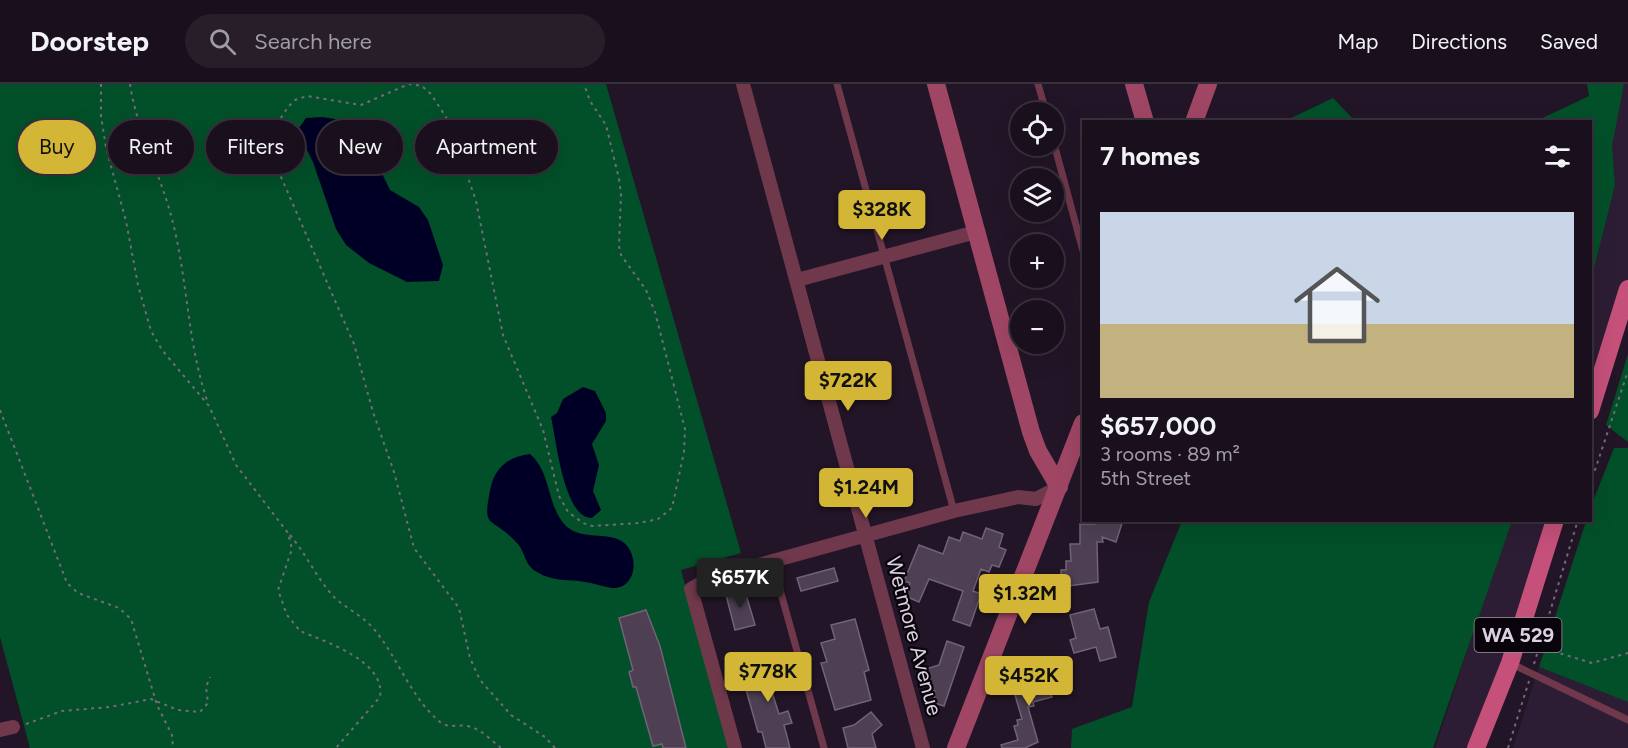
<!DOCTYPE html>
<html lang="en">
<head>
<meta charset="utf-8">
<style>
	:root { --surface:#1a101d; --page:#271e2a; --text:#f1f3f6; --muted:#9f9da4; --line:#38303b; --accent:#d3b635 }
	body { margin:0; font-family:Figtree,sans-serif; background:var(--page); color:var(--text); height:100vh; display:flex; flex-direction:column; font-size:22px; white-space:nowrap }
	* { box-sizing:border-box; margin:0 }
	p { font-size:20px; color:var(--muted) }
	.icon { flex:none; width:33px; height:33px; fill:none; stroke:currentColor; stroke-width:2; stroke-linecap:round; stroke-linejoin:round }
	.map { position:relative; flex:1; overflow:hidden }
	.details { position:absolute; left:1082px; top:36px; width:510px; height:402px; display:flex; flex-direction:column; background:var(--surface); border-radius:0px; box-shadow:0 6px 24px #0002,0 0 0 2px var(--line) }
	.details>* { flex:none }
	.guide { position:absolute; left:18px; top:36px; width:570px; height:54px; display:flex; gap:12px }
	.buttons { position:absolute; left:1010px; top:18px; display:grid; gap:12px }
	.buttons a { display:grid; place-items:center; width:54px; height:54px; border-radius:50%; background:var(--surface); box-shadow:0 6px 24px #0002,0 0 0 2px var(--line); font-size:30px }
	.price { position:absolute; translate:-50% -51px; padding:0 14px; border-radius:6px; background:var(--accent); color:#111; font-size:20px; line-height:39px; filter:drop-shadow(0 2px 3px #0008) }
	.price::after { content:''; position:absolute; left:50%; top:36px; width:18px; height:14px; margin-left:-9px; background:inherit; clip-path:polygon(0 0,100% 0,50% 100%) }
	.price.active { background:#222; color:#fff }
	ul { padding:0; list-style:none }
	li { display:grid; align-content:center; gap:12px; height:318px; padding:0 18px }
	li span { display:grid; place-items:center; height:186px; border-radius:0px; color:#555 }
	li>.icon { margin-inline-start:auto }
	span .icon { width:108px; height:108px; fill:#fffc; stroke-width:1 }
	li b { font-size:26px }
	h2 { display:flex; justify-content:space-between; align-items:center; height:72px; padding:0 18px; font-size:26px }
	.tag { padding:0 21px; border-radius:27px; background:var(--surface); box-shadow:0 6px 24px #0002,0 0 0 2px var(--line); font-size:21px; line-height:54px }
	.tag.active { background:var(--accent); color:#111 }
	header { display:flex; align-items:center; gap:36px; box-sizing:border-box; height:84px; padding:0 30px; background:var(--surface); border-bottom:2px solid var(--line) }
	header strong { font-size:28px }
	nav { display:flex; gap:33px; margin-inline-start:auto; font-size:21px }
	.search { width:420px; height:54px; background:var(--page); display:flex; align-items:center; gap:15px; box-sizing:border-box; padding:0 21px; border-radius:33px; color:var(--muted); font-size:22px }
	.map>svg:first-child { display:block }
</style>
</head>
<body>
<header>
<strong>Doorstep</strong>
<div class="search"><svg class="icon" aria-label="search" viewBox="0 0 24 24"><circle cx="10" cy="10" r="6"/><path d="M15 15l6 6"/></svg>Search here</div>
<nav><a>Map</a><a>Directions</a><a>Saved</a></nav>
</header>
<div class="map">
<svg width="1628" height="664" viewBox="0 0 1628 664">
	<rect width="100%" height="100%" fill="#221527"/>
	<path fill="#2d1d34" d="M1624,0H1628V204L1590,327V160Z
		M1510,437H1556L1484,664H1435Z
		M1539,583L1628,618V664H1513Z"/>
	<path fill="#025029" d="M0,0H606L741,469L681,486L728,664H30L0,553Z
		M1587,0H1624L1612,62L1615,101L1590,200V38L1536,37L1589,12Z
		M1333,14L1355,37H1285Z
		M1628,270V358L1606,341Z
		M1614,364H1628V618L1539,583L1586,437L1590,436V425Z
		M1182,437H1512L1433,664H1071L1072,645L1132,623L1149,518Z"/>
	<path fill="#000026" d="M322,33L335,35L346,42L358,58L372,69L390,106L419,123L428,136L443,181L439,197L407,198L369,179L346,161L336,145L313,78L300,52L299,44L306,34Z
		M583,303L595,307L606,329V337L592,360L599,381L593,407L601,426L592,434C564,435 556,355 551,333L557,329L563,315Z
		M530,370C552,389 546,421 566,442C584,459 614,444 628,463C639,478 634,505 612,504C603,503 594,499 585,498C568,495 553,498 537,488C524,481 526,469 517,459C491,430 481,449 491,402C496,382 511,372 530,370Z"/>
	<path fill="#4e3f53" stroke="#726278" stroke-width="1.5" d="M1097,436H1123L1116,458L1102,453L1103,458H1097L1098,498L1061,503V486H1066V477H1071L1070,460H1080V440H1095Z
		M986,444L1003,450L999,463L1006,466L999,483L992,481L989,488L981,485L973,507L981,510L970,542L953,536L963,507L929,495L919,518L905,512L910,499L904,497L919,461L943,470L949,453L960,457L963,448L982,455Z
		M834,484L838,497L801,507L797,494Z
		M739,504L741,508L745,507L755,541L735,546L725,507Z
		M1094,525L1100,545L1108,543L1116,573L1100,577L1096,563L1074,569L1070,556L1076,554L1070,531Z
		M646,526L660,562L686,664H663L662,660L653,662L636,603H633L629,588L633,586L619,534Z
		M855,535L869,586L864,588L871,616L835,626L821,579L827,578L821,559L835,555L831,541Z
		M947,557L964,563L944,622L934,619L935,607L929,605L923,586L939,581Z
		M785,576L790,596L770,602L779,630L788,627L792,639L784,641L790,664H766L762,648H758L741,588Z
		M1043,583L1052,613L1033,618L1034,622L1028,623L1038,658L1025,664H1002L1001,661L1018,656L1014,642L1018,641L1017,636L1022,635L1015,611L1022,609L1020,599L1025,598L1022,589Z
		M871,628L882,641L872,650L876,664H848L843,644L854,641Z"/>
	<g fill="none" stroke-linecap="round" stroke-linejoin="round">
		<path stroke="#756a7a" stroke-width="2" stroke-dasharray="3 4.5" stroke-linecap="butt" d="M101,0V32L106,64L126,137L138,201L151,247L162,266L209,322L236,381L288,449L292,465L278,506L287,531L300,547C326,558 386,577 380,613L336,664
			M130,0C137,47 160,89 172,135C188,196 187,259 208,319
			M0,326L67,499L78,509L119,524L131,535L157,621L172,651L173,664
			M1590,401L1628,287
			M290,451C307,471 316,494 335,514C347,525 363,532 374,545C398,574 411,614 440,638C449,645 457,640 467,642C480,644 491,656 501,664
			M1539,563L1592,579L1628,569
			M1534,580L1578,436
			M26,640L62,627L110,623L151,615L178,626L200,628L208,619L206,603L210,593
			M555,664L545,653L511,631L480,596L470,574L459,524L414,464L394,388L373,328L354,260L271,70L268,54L288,23L295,16L307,12L361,21L409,0L422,2L431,10L449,38L476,117L503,251L543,346L559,412L568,428L583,439L592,442L639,439L658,435L672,424L684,368L685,345L655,228L646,206L621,171L619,162L621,110L619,95L606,41L590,17L584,0
			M1508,664L1529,597"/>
		<path stroke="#70394b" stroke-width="7" d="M837,0L954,427
			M1038,0L1046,28
			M1053,56L1083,167
			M772,477L824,664
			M1512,580L1628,636"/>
		<path stroke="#70394b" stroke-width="14" d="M743,0L923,664
			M797,196L976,148
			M0,646L13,643
			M735,664L691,505L708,495L954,427L1018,413L1036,415L1059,403"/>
		<path stroke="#a04665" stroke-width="18" d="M936,0L1031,348L1038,367L1059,403
			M1134,0L1145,38
			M1194,38L1208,0
			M956,664L1083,339"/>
		<path stroke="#c5507a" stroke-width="18" d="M1590,327L1628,205
			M1476,664L1510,579L1555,436"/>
	</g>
	<g text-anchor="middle" stroke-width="4.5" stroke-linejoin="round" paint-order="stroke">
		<rect fill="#09040b" stroke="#9c949f" stroke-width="1.5" x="1474.5" y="534" width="87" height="34" rx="4.5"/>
		<g font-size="20" font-weight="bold" fill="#dbd2df">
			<text x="1518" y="558">WA 529</text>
		</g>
		<g font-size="21" fill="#dbd2df" stroke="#09040b">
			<text transform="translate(914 552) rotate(75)" y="7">Wetmore Avenue</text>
		</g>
	</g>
</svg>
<div class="buttons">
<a><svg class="icon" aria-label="locate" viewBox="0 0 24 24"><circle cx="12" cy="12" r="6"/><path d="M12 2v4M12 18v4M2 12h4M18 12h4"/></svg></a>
<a><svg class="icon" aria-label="layers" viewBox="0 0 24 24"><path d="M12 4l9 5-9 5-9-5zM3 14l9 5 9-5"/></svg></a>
<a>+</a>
<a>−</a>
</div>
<b class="price" style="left:882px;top:157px">$328K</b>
<b class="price" style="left:848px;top:328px">$722K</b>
<b class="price" style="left:866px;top:435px">$1.24M</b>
<b class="price active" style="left:740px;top:525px">$657K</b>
<b class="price" style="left:1025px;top:541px">$1.32M</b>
<b class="price" style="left:768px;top:619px">$778K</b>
<b class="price" style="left:1029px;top:623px">$452K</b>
<div class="guide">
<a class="tag active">Buy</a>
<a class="tag">Rent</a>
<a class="tag">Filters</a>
<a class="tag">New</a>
<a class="tag">Apartment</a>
</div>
<section class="details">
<h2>7 homes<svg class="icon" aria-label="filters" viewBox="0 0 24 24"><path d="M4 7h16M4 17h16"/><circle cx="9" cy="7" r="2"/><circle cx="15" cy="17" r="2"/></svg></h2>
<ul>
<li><span style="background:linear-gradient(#c9d6e8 60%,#c2b280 0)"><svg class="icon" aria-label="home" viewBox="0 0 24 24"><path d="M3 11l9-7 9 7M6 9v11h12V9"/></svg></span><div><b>$657,000</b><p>3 rooms · 89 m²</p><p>5th Street</p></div></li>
</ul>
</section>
</div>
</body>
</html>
